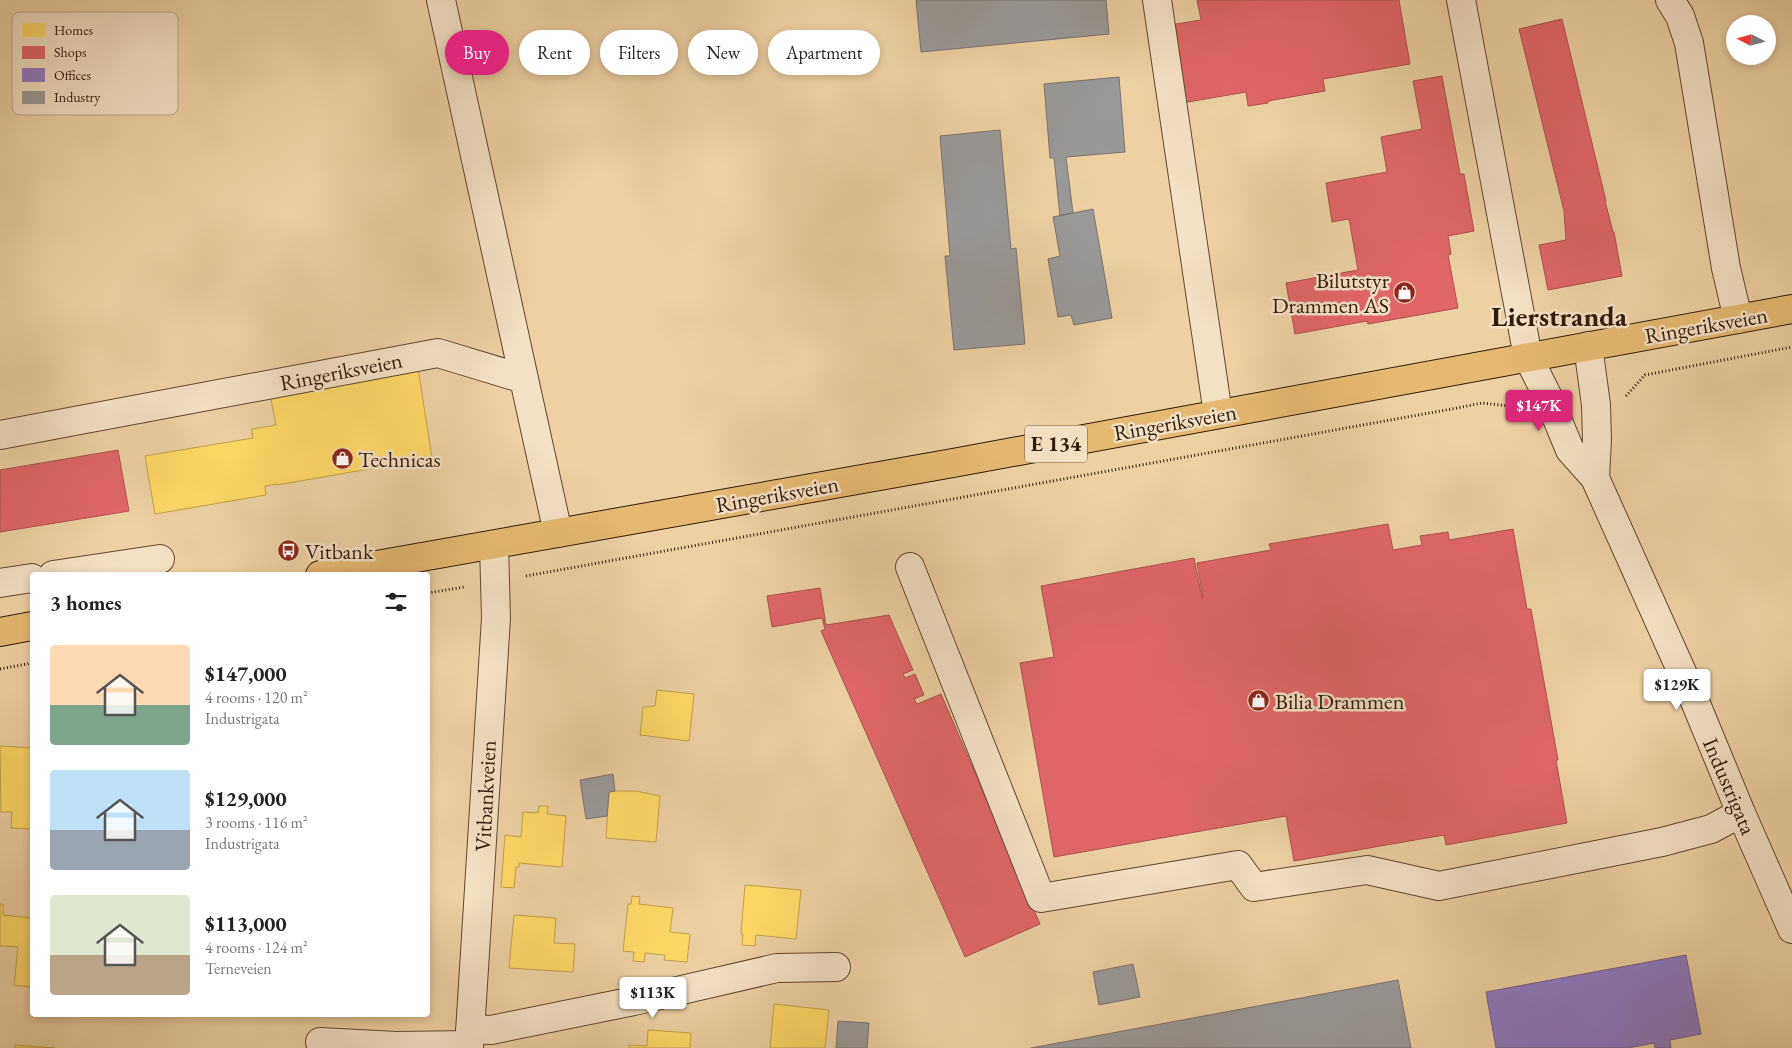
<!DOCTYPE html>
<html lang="en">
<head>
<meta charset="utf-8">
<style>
	:root { --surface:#fff; --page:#f2f2f2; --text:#222; --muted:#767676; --accent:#db2777 }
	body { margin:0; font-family:"EB Garamond",serif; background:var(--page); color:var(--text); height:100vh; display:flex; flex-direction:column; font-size:19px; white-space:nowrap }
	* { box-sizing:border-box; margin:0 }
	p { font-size:16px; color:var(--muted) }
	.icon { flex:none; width:28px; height:28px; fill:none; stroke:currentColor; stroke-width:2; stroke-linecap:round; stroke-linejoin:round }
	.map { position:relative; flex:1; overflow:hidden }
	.drawer { position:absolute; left:30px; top:572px; width:400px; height:445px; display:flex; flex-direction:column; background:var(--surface); border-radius:5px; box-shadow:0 2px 8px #0003 }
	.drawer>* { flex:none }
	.guide { position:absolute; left:445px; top:30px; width:475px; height:45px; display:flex; gap:10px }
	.needle { width:32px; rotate:276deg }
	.fabs { position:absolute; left:1726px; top:15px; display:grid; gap:10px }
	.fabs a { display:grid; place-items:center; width:50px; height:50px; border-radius:50%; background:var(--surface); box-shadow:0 2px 8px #0003; font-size:25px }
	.price { position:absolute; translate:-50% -42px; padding:0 11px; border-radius:5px; background:#fff; color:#222; font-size:16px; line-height:32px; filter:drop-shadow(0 1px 2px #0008) }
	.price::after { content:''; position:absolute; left:50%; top:30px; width:15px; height:11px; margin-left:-8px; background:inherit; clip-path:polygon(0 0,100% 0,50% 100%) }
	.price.current { background:var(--accent); color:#fff }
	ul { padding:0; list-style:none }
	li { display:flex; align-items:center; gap:15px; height:125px; padding:0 20px }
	li span { display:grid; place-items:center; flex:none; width:140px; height:100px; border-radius:5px; color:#555 }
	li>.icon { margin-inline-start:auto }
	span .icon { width:60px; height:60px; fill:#fffc; stroke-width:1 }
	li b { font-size:21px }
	h2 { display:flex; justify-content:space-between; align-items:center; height:60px; padding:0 20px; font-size:21px }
	.tag { padding:0 18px; border-radius:22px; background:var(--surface); box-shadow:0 2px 8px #0003; font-size:18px; line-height:45px }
	.tag.current { background:var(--accent); color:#fff }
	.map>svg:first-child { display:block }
</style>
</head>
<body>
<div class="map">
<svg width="1792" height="1048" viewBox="0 0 1792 1048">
	<rect width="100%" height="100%" fill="#edd1a2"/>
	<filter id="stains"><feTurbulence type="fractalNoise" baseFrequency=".004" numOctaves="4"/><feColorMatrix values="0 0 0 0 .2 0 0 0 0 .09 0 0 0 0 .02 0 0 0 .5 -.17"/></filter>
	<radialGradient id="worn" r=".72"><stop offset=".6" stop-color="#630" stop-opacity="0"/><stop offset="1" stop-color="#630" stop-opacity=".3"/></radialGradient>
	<path fill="#ffd966" stroke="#c1a04a" d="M418,368L432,458L277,485V484L265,486L266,495L155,514L145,456L253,438L252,429L276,425L270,394Z
		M657,690L694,694L689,741L640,735L643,707L655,706Z
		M0,746L32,748V829L11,828L12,812H1Z
		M615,791H636L660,796L656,842L606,838L609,792Z
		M539,806H548L547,814L566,816L562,867L519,863V867H516L514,888L501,887L505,835L521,837L523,812L538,813Z
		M745,885L801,890L796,939L756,935L755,946L742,945L743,934H741Z
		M632,896L640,897L639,904L673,908L670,932L690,934L687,962L664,960L665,955L645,953L644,962L633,961L634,952L623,951L628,904H631Z
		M0,904H3V915L32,918V987L14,985L18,947L0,946Z
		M514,915L556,918L554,943L575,944L573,972L509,968Z
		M774,1004L829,1010L825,1048H770Z
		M648,1030L691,1033L690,1048H629V1045L647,1046Z
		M15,1045L55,1048H15Z"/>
	<path fill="#e06666" stroke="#ab504a" d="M1197,0H1399L1410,64L1323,79L1325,91L1268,101V103L1248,106L1246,92L1182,103L1169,25L1201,20Z
		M1562,19L1606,201H1605L1613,232H1614L1622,276L1548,290L1539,245L1566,240L1564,211L1519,29Z
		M1442,76L1460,174H1464L1474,231L1448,236L1451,254L1448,255L1458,308L1368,324L1367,321L1295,334L1286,283L1358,270L1349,219L1332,222L1326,183L1387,172L1381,137L1422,129L1413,81Z
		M118,450L129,511L0,532V470Z
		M1388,524L1393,550L1422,545L1420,536L1448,532L1449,540L1513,529L1527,609H1531L1558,760H1556L1567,823L1446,845L1444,835L1294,861L1286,816L1054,857L1020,663L1054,657L1041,586L1194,558L1202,598H1203L1197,563L1271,550L1269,544Z
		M820,588L826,625L889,615L913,670L903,674L905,678L915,674L924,695L914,699L917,704L941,694L1040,924L965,957L821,631L825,629L822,618L772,627L767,596Z"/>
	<path fill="#8e7cc3" stroke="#725f8b" d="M1686,955L1701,1034L1670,1040L1671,1048H1655L1654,1043L1628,1048H1496L1486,992Z"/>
	<path fill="#999" stroke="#7a736e" d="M916,0H1106L1109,34L921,52Z
		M1119,77L1125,152L1066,157L1073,213L1060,216L1054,158H1050L1044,84Z
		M1000,130L1011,249L1016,248L1025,344L954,350L945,256H950L940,136Z
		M1093,209L1112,318L1074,325L1071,315L1058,317L1048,259L1060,256L1053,217Z
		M613,774L615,791L609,792L607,816L586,819L580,780Z
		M1133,964L1140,997L1099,1005L1093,972Z
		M1398,980L1411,1048H1031Z
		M838,1021L869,1023L867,1048H836Z"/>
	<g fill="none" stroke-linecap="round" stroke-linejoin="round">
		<defs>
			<path id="minor" d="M441,0L524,379
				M1157,0L1218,414
				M1461,0L1528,357L1548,397L1570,450L1595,478L1694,699L1741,813L1792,929
				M1670,0L1680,16L1689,43L1726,268L1738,319
				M1588,346L1596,405L1597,440L1595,478
				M0,435L438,353L524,379L558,533
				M910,567L1041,898L1238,865L1254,887L1367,870L1439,886L1662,842L1711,829L1741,813
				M53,575L160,559
				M0,583L32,578
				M470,1029L491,1030L634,1001L777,968L836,967
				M320,1042L396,1046L469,1045
				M469,1048L496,618L494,545"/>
			<path id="highway" d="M320,575L953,463L1792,309
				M0,632L32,626"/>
		</defs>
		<use href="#minor" stroke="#5f482e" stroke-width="30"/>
		<use href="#highway" stroke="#301b08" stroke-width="30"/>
		<path stroke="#301b08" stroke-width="3" stroke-dasharray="1 2.5" stroke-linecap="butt" d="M1626,396L1645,375L1792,347
			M526,576L1457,408L1482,403L1519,407
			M428,593L464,587
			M0,669L32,663"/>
		<use href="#minor" stroke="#f3e1c3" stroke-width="28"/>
		<use href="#highway" stroke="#e6b871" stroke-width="28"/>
	</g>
	<defs>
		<symbol id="shop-disc" viewBox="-11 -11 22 22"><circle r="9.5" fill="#8f2418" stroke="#f3e1c3"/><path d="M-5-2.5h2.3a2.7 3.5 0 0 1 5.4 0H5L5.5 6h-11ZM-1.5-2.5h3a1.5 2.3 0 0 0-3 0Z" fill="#fff"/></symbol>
		<symbol id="bus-disc" viewBox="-11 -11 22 22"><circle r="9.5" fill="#8f2418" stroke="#f3e1c3"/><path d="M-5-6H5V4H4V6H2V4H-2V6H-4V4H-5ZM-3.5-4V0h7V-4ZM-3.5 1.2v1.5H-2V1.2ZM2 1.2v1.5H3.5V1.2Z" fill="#fff"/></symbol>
	</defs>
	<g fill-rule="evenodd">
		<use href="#shop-disc" x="1392" y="280" width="25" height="25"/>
		<use href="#shop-disc" x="330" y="446" width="25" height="25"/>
		<use href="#bus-disc" x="276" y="538" width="25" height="25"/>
		<use href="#shop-disc" x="1246" y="688" width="25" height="25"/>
	</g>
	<g text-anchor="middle" stroke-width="5" stroke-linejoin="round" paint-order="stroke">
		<rect fill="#f3e1c3" stroke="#6a5640" stroke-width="1" x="1025" y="425.5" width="62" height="37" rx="4"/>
		<g font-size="21" font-weight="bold" fill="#301b08">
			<text x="1056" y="451">E 134</text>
		</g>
		<g font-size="22" fill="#301b08" stroke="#f3e1c3" text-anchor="start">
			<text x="1389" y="288" text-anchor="end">Bilutstyr<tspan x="1389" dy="25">Drammen AS</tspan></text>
			<text x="358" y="467">Technicas</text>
			<text x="305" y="559">Vitbank</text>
			<text x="1275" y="709">Bilia Drammen</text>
		</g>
		<g font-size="22" fill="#301b08" stroke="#f3e1c3">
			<text transform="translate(1706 325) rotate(-10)" y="8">Ringeriksveien</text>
			<text transform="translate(341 371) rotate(-11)" y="8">Ringeriksveien</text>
			<text transform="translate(1175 422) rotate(-10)" y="8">Ringeriksveien</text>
			<text transform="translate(777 494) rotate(-10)" y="8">Ringeriksveien</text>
			<text transform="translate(1730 786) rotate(67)" y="8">Industrigata</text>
			<text transform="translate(485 796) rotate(-87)" y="8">Vitbankveien</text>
		</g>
		<g font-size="28" font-weight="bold" fill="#301b08" stroke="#f3e1c3">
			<text x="1559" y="326">Lierstranda</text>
		</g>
	</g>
	<rect x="12" y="12" width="166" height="103" rx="8" fill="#f3e1c3" stroke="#b8a68b" stroke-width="1"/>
	<rect x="22" y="23" width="23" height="14" fill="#ffd966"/>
	<rect x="22" y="46" width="23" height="13" fill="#e06666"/>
	<rect x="22" y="68" width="23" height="14" fill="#8e7cc3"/>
	<rect x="22" y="91" width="23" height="13" fill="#999"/>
	<g font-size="14" fill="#301b08">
		<text x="54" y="35">Homes</text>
		<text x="54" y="57">Shops</text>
		<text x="54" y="80">Offices</text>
		<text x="54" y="102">Industry</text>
	</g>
	<rect width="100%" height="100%" filter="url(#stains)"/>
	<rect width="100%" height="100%" fill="url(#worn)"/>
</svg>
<div class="fabs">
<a><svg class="needle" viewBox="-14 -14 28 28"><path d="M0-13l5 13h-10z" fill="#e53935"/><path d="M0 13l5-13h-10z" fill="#767676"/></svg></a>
</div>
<b class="price current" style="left:1539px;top:432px">$147K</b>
<b class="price" style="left:1677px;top:711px">$129K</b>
<b class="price" style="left:653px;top:1019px">$113K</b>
<div class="guide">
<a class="tag current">Buy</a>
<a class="tag">Rent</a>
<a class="tag">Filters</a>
<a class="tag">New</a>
<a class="tag">Apartment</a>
</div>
<section class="drawer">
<h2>3 homes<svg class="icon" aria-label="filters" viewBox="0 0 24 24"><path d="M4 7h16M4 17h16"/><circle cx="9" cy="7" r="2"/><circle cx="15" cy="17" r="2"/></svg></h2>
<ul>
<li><span style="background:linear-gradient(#ffd9b3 60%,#7fa58c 0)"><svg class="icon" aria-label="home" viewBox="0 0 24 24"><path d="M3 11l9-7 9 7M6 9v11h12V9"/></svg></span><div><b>$147,000</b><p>4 rooms · 120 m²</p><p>Industrigata</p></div></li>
<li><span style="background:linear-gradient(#bfe0f5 60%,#9aa5b1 0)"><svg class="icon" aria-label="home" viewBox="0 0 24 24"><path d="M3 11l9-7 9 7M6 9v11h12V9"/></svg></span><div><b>$129,000</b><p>3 rooms · 116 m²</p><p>Industrigata</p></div></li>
<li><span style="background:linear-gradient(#dfe7d0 60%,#b9a48a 0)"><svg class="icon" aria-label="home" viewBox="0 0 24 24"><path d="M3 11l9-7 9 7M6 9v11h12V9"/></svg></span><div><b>$113,000</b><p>4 rooms · 124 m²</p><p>Terneveien</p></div></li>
</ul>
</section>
</div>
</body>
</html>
